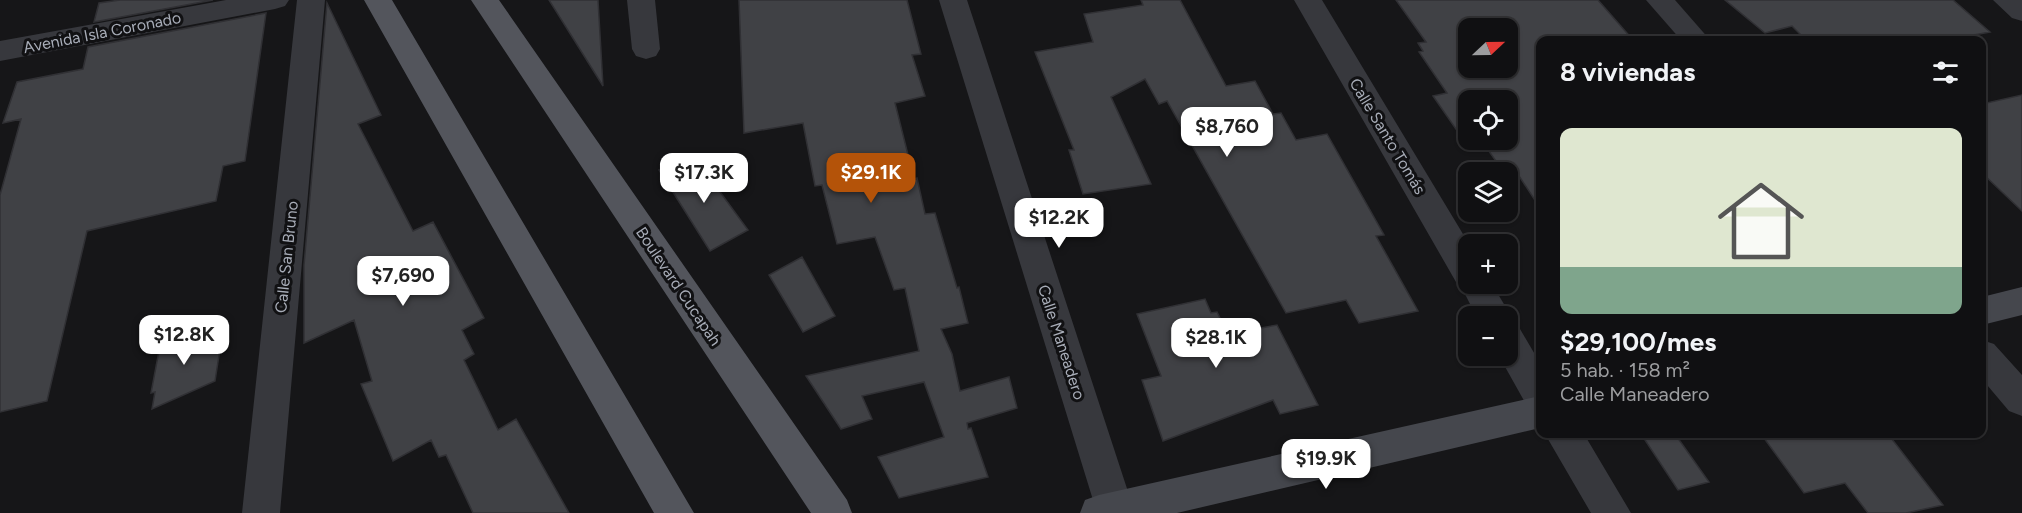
<!DOCTYPE html>
<html lang="es">
<head>
<meta charset="utf-8">
<style>
	:root { --surface:#101012; --page:#1e1e20; --text:#f1f3f6; --muted:#9c9d9f; --line:#303032; --accent:#b45309 }
	body { margin:0; font-family:Figtree,sans-serif; background:var(--page); color:var(--text); height:100vh; display:flex; flex-direction:column; font-size:22px; white-space:nowrap }
	* { box-sizing:border-box; margin:0 }
	p { font-size:20px; color:var(--muted) }
	.icon { flex:none; width:33px; height:33px; fill:none; stroke:currentColor; stroke-width:2; stroke-linecap:round; stroke-linejoin:round }
	.map { position:relative; flex:1; overflow:hidden }
	.panel { position:absolute; left:1536px; top:36px; width:450px; height:402px; display:flex; flex-direction:column; background:var(--surface); border-radius:12px; box-shadow:0 2px 4px #0004,0 0 0 2px var(--line) }
	.panel>* { flex:none }
	.needle { width:39px; rotate:68deg }
	.fabs { position:absolute; left:1458px; top:18px; display:grid; gap:12px }
	.fabs a { display:grid; place-items:center; width:60px; height:60px; border-radius:12px; background:var(--surface); box-shadow:0 2px 4px #0004,0 0 0 2px var(--line); font-size:30px }
	.price { position:absolute; translate:-50% -51px; padding:0 14px; border-radius:12px; background:#fff; color:#222; font-size:20px; line-height:39px; filter:drop-shadow(0 2px 3px #0008) }
	.price::after { content:''; position:absolute; left:50%; top:36px; width:18px; height:14px; margin-left:-9px; background:inherit; clip-path:polygon(0 0,100% 0,50% 100%) }
	.price.on { background:var(--accent); color:#fff }
	ul { padding:0; list-style:none }
	li { display:grid; align-content:center; gap:12px; height:318px; padding:0 24px }
	li+li { border-top:2px solid var(--line) }
	li span { display:grid; place-items:center; height:186px; border-radius:12px; color:#555 }
	li>.icon { margin-inline-start:auto }
	span .icon { width:108px; height:108px; fill:#fffc; stroke-width:1 }
	li b { font-size:26px }
	h2 { display:flex; justify-content:space-between; align-items:center; height:72px; padding:0 24px; font-size:26px }
	.map>svg:first-child { display:block }
</style>
</head>
<body>
<div class="map">
<svg width="2022" height="513" viewBox="0 0 2022 513">
	<rect width="100%" height="100%" fill="#161618"/>
	<path fill="#404145" stroke="#303034" stroke-width="1.5" fill-rule="evenodd" d="M120,0H213L94,22L99,3Z
		M549,0H598L603,86Z
		M739,0H907L921,54L912,55L925,96L895,103L914,179L917,178L925,214L935,213L957,288L959,287L968,323L941,329L952,354L960,391L1009,377L1017,408L967,423L968,429L971,428L988,477L899,498L878,457L944,437L924,382L862,396L872,419L841,429L806,376L919,351L905,288L894,290L875,237L837,244L822,185L815,186L803,123L744,133Z
		M1141,0H1180L1226,86L1255,81L1273,114L1281,113L1296,140L1327,134L1384,235L1376,236L1418,311L1359,323L1346,300L1286,313L1167,101L1159,104L1145,79L1111,97L1151,184L1083,194L1069,150H1074L1035,52L1093,42L1084,14L1143,5Z
		M1396,0H1598L1633,40H1540V208L1510,162L1498,164L1481,140H1508V100H1468V131L1458,132L1433,96L1447,93L1419,52L1423,51L1418,43L1426,42ZM1468,28H1508V68H1468Z
		M1725,0H1953L1990,32L1946,40H1817L1813,37L1805,39L1792,26L1765,33Z
		M327,3L381,115L358,124L413,231L433,222L484,318L462,330L474,354L464,360L498,430L516,419L569,513H473L446,455L439,457L431,440L393,461L361,384L372,381L354,320L304,343V265Z
		M266,13L245,161L223,166L216,201L87,231L47,401L0,412V195L21,119L3,123L17,82L83,69L88,47Z
		M2022,95V211L1982,173V104Z
		M698,162L748,230L710,251L659,170Z
		M802,257L835,316L803,332L769,275Z
		M1205,299L1211,313L1217,312L1228,334L1277,325L1318,405L1280,414L1273,400L1163,441L1142,380L1161,376L1137,314Z
		M192,328L190,344L222,336L215,381L152,409L155,392L151,393L162,335Z
		M1641,434H1675L1709,482L1678,490Z
		M1761,434H1888L1943,505L1906,513H1868L1845,483L1804,493Z"/>
	<g fill="none" stroke-linecap="round" stroke-linejoin="round">
		<path fill="#37383d" fill-rule="evenodd" d="M226,0H289L285,6L275,9L0,61V41Z
			M297,0H325L280,513H242Z
			M627,0H655L660,49L656,56L646,59L636,56L632,49Z
			M939,0H967L1135,513H1097Z
			M1294,0H1322L1469,244L1468,284H1492L1511,316L1508,323V316H1476L1459,282H1456Z
			M1646,0H1675L1710,40H1681Z
			M1993,0H2022V21L2012,18Z
			M1508,324L1520,329L1540,363V411L1527,406L1499,356H1508Z
			M1982,340L1994,344L2022,375V416L2009,411L1982,379Z
			M1545,434H1584L1631,513H1591Z"/>
		<path fill="#45474d" fill-rule="evenodd" d="M2022,287V315L1982,325V297Z
			M1540,396V428L1177,513H1080L1085,500L1099,495Z"/>
		<path fill="#53555c" fill-rule="evenodd" d="M364,0H392L694,513H654Z
			M471,0H499L847,500L852,513H811Z"/>
	</g>
	<g text-anchor="middle" stroke-width="6" stroke-linejoin="round" paint-order="stroke">
		<g font-size="16" fill="#a8adb8" stroke="#111113">
			<text transform="translate(102 32) rotate(-11)" y="6">Avenida Isla Coronado</text>
			<text transform="translate(1388 136) rotate(59)" y="6">Calle Santo Tomás</text>
			<text transform="translate(286 257) rotate(-84)" y="6">Calle San Bruno</text>
			<text transform="translate(679 286) rotate(56)" y="6">Boulevard Cucapah</text>
			<text transform="translate(1062 342) rotate(72)" y="6">Calle Maneadero</text>
		</g>
	</g>
</svg>
<div class="fabs">
<a><svg class="needle" viewBox="-14 -14 28 28"><path d="M0-13l5 13h-10z" fill="#e53935"/><path d="M0 13l5-13h-10z" fill="#9c9d9f"/></svg></a>
<a><svg class="icon" aria-label="locate" viewBox="0 0 24 24"><circle cx="12" cy="12" r="6"/><path d="M12 2v4M12 18v4M2 12h4M18 12h4"/></svg></a>
<a><svg class="icon" aria-label="layers" viewBox="0 0 24 24"><path d="M12 4l9 5-9 5-9-5zM3 14l9 5 9-5"/></svg></a>
<a>+</a>
<a>−</a>
</div>
<b class="price" style="left:1227px;top:158px">$8,760</b>
<b class="price" style="left:704px;top:204px">$17.3K</b>
<b class="price on" style="left:871px;top:204px">$29.1K</b>
<b class="price" style="left:1059px;top:249px">$12.2K</b>
<b class="price" style="left:403px;top:307px">$7,690</b>
<b class="price" style="left:184px;top:366px">$12.8K</b>
<b class="price" style="left:1216px;top:369px">$28.1K</b>
<b class="price" style="left:1326px;top:490px">$19.9K</b>
<section class="panel">
<h2>8 viviendas<svg class="icon" aria-label="filters" viewBox="0 0 24 24"><path d="M4 7h16M4 17h16"/><circle cx="9" cy="7" r="2"/><circle cx="15" cy="17" r="2"/></svg></h2>
<ul>
<li><span style="background:linear-gradient(#dfe7d0 75%,#7fa58c 0)"><svg class="icon" aria-label="home" viewBox="0 0 24 24"><path d="M3 11l9-7 9 7M6 9v11h12V9"/></svg></span><div><b>$29,100/mes</b><p>5 hab. · 158 m²</p><p>Calle Maneadero</p></div></li>
</ul>
</section>
</div>
</body>
</html>
